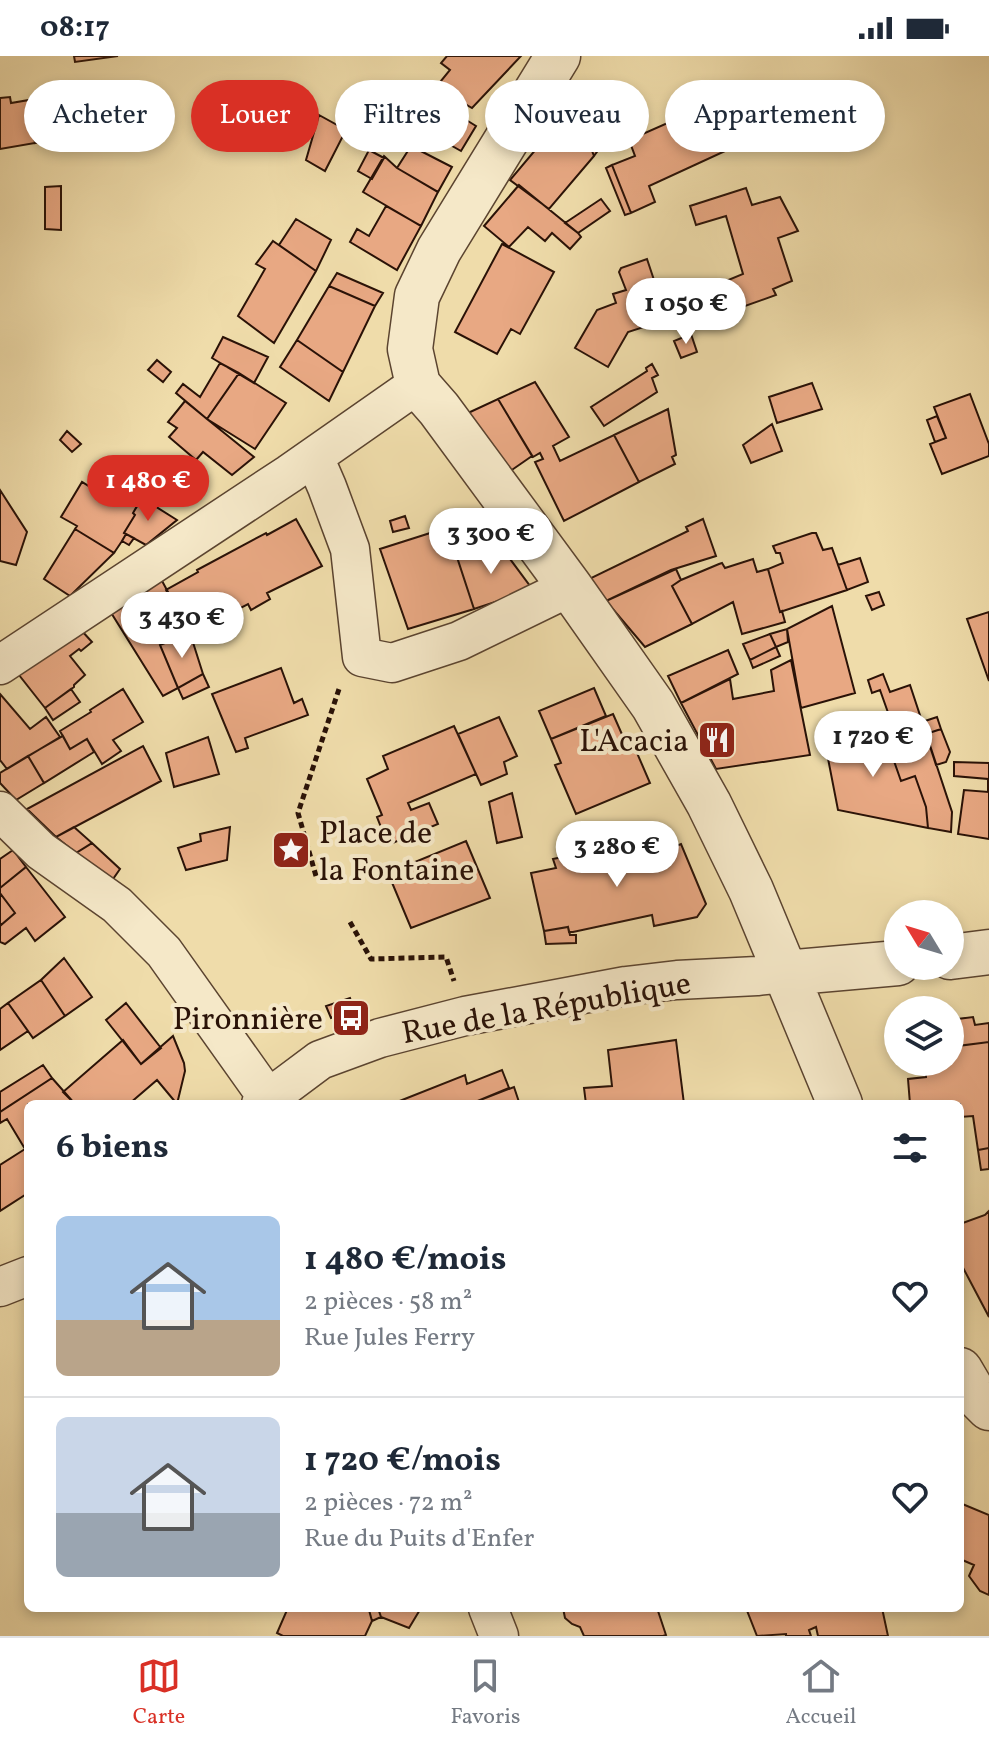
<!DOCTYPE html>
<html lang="fr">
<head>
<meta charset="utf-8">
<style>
	:root { --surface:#fff; --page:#f6f6f7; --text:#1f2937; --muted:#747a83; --line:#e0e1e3; --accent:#d93025 }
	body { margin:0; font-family:Vollkorn,serif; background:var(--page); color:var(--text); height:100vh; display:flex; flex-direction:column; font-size:30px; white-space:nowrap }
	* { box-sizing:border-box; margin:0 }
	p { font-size:26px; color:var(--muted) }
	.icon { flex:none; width:44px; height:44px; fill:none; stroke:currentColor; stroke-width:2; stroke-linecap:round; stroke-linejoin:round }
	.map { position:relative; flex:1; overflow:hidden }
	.drawer { position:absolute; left:24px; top:1044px; width:940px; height:512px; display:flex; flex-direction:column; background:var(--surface); border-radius:12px; box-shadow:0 4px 12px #0003 }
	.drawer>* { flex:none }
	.banner { position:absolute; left:24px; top:24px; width:942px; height:72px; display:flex; gap:16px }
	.needle { width:52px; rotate:308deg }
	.fabs { position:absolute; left:884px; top:844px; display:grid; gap:16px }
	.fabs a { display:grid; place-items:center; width:80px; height:80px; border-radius:50%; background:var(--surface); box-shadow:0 4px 12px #0003; font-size:40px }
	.price { position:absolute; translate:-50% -68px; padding:0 18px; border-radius:28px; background:#fff; color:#222; font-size:26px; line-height:52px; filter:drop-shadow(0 2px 4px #0008) }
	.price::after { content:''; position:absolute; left:50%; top:48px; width:24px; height:18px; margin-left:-12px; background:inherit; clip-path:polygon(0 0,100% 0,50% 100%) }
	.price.current { background:var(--accent); color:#fff }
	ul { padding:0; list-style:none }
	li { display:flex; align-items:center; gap:24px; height:200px; padding:0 32px }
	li+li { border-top:2px solid var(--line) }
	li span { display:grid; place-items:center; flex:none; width:224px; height:160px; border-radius:12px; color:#555 }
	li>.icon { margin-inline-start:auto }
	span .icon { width:96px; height:96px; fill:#fffc; stroke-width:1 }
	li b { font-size:34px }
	h2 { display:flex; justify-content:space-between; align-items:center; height:96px; padding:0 32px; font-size:34px }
	.chip { padding:0 28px; border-radius:36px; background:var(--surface); box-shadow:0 4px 12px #0003; font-size:28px; line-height:72px }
	.chip.current { background:var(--accent); color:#fff }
	.status { display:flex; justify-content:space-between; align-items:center; height:56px; padding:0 40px; background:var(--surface); direction:ltr }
	.status svg { height:22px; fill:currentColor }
	.tab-bar { display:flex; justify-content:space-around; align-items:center; height:112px; border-top:2px solid var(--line); background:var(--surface); font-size:22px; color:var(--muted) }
	.tab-bar a { display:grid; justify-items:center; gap:4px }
	.tab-bar .current { color:var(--accent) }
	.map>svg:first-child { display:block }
</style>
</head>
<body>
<div class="status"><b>08:17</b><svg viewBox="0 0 49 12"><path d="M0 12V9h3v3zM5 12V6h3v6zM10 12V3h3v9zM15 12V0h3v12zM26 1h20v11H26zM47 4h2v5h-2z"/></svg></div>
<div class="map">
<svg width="989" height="1580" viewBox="0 0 989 1580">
	<rect width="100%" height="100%" fill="#efdcaa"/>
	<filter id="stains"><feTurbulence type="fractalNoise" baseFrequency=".0025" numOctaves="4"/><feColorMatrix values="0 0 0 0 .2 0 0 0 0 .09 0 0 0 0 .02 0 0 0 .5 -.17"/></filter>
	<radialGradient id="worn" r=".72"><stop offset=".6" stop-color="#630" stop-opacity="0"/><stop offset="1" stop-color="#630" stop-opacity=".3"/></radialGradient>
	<path fill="#e8a883" stroke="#2a1207" stroke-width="2" d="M74,0H118L75,6Z
		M447,0H521L472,52L436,31L450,14L441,7Z
		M97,27L104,77L35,87L29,44L48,41V34Z
		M373,30L414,54L394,78L358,58Z
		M10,41L11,47L29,44L35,87L0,93V42Z
		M241,41L299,71L292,84L234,55Z
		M579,42L599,93L594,100L574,48Z
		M715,46L736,90L649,130L655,146L631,157L612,109L635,100L629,84Z
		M574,48L594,100L549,153L510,124Z
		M442,49L476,70L461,95L422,73Z
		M319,59L346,74L325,115L306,104Z
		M411,90L452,111L438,136L397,112Z
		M369,94L384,102L372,123L358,115Z
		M384,100L397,112L438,136L421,170L363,136Z
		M612,109L631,157L625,159L606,112Z
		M519,129L578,177L581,181L570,193L552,177L545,185L528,171L509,191L484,170Z
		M61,130V174L45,173V131Z
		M746,132L752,149L780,141L798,175L778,182L792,225L773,233L776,239L731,255L721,227L743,218L726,160L696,169L690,150Z
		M601,143L610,155L578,177L565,167Z
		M386,150L421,170L397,214L350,186L357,173L369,180Z
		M296,163L331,184L316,215L279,189Z
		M273,185L316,215L274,287L238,260L265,213L256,208Z
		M502,188L554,216L520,278L511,273L497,298L455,276Z
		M647,203L666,260L648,265L650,269L628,276L608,311L575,292L597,254L616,247L613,238L626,234L619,216L621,212Z
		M337,217L383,237L375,250L329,230Z
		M329,230L375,250L343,316L297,284Z
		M691,278L697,296L681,302L674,285Z
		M223,281L268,301L254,327L212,302Z
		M297,284L343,316L329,345L280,311Z
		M157,304L171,316L163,326L148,314Z
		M220,307L239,317L207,363L176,337L183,328L200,341Z
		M652,308L658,319L652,322L657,336L604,370L591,351L647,315L646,312Z
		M239,317L286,347L255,393L207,363Z
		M535,326L569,381L553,390L560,405L614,379L639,426L564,465L535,406L543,403L540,397L533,401L498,343Z
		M812,327L822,353L777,367L769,341Z
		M970,338L989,388V400L942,418L930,388L946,382L934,351Z
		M498,343L532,400L506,418L468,357Z
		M185,345L207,363L254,401L232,419L203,396L196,404L169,381L177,372L168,366Z
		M668,353L676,399L672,401L675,408L639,426L614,379Z
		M937,360L946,382L935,386L927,364Z
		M772,368L782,395L751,407L743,389Z
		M67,375L81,388L72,396L60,384Z
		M121,416L145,436L133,457L135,459L124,477L126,478L122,485L114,497L75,473L77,470L61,461L82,426L103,439Z
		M0,434L27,476L16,509L0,505Z
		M142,442L177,464L146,489L124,477L135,459L133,457Z
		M405,460L409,472L393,476L390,465Z
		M296,463L322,510L267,537L270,543L251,554L248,548L225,560L226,562L200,573L204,581L193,587L166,534L198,516L197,514L266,477L267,479Z
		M703,463L716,500L671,514L606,545L589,523L688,475L686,471Z
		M449,471L453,481L451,483L474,553L408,573L380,493Z
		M75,473L114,497L70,540L44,523Z
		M812,477H816L823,494L832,492L847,534L780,556L768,513L783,507L780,497H776L773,490Z
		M126,478L134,482L129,489L122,485Z
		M499,488L530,530L528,535L474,553L457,501Z
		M860,502L868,526L847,534L838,509Z
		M753,503L757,516L768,513L780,556L782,555L785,566L742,578L733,546L692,568L672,530L681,524L719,508L722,507L725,512Z
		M676,513L681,524L672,530L692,568L645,591L606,545Z
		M161,523L190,577L165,587L136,538Z
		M879,536L884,549L872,554L866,540Z
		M136,538L165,587L160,589L178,632L163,640L110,555Z
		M832,550L855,637L801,652L787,573Z
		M989,556V625L967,563Z
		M787,573L788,586L776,591L770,578Z
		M81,574L92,586L81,595L79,593L70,600L85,619L74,629V631L45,652L19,619Z
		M190,577L203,618L178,632L160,589Z
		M770,578L776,591L750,604L743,588Z
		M776,591L780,600L753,612L750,604Z
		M728,594L738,618L681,647L668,620Z
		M791,604L810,699L716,713L681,647L730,623L733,643L774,635L771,614Z
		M281,612L294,647L302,643L308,659L245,682L248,692L236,696L212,638Z
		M203,618L209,631L183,643L178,632Z
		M883,618L890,636L910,629L952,756L951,776L928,772L926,751L915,720L901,725L881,668L891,665L880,634L872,637L868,624Z
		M594,632L606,660L551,683L539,655Z
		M71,633L80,646L53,664L45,652Z
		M123,633L143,666L113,684L121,695L102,708L87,683L70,693L60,675L91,656L90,654Z
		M0,638L30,673L46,661L60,681L7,713L0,704Z
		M613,658L628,692L634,690L650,727L576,758L555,709L561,707L551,683Z
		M499,661L517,700L504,706L507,718L481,729L458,678Z
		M937,661L941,673L926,678L922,666Z
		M859,667L862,675L881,668L901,725L915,720L926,751L928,772L838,754L825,687L851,678L848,671Z
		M454,670L476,718L408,747L411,754L429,747L438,768L388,789L377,761L382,759L367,723L388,713L383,700Z
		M941,673L950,696L946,706L936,709L926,678Z
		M63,680L70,693L87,683L94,696L44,727L28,700Z
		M208,681L219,718L174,731L166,697Z
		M143,690L161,725L56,781L27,753Z
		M28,700L44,727L16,744L0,727V717Z
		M954,706L989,707V783L958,778L964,734L988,736V723L954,720Z
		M512,737L522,781L497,787L489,746Z
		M74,771L92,787L76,797L56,781Z
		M230,771L227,804L186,814L178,792L201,785L200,778Z
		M466,785L490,842L411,872L388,817Z
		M637,785L642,804L681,788L706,848L697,861L654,870L652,859L573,876H569L568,871L544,875L531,817L556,812L553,803Z
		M92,787L120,813L113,823L76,797Z
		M13,794L26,811L0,832V803Z
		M26,811L65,861L35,885L26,872L5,888L0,886V870L15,857L0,837V832Z
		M0,837L15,857L1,869L0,867Z
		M568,871L570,879H576V887L546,888L544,875Z
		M64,902L92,941L65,960L41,924Z
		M41,924L65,960L33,982L8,947Z
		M350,942L354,954L331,962L326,950Z
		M8,947L28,975L0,994V953Z
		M126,947L161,992L141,1008L106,964Z
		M973,961L975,969L989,967V986L950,991V964Z
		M173,980L184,1007L185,1015L177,1048L157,1024L129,1048H75L63,1036L123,984L141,1008Z
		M676,984L684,1048H586L584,1032L612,1030L608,994Z
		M989,986V1092L978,1094L973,1060L960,1061V1048H910L908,1023L926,1021L925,1006H950V991Z
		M43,1009L52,1022L0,1056V1036Z
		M502,1014L509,1032L475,1046L476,1048H392L465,1019L467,1028Z
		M52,1022L75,1048H28V1137L0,1155V1109L25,1093L7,1063L0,1067V1056Z
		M514,1031L519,1046L513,1048H476L475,1046Z
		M989,1092V1113L981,1114L978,1094Z
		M989,1155V1261L960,1206V1168L985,1159Z
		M960,1447L989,1459V1539L980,1535L969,1520L974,1509L960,1503Z
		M293,1552H375L369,1554L372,1565L365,1580H283L277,1577L287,1554Z
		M378,1552H421L409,1572L381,1561Z
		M378,1552L381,1561L372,1565L369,1554Z
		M563,1552H657L666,1579L663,1580H584L580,1571L572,1568L565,1562Z
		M746,1552H882L888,1580H818L816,1571L809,1574L811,1580H786V1578L757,1580Z"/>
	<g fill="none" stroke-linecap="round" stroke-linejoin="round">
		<defs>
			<path id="minor" d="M314,401L327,431L350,493L362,601L392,607L459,585L570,531
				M0,609L289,418L402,339L418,329
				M0,755L41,795L117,849L164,896L272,1048
				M261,1048L320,1004L380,982L465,960L626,930L677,924L757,920L785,917
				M0,1231L28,1220
				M488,1552L499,1580"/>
			<path id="tertiary" d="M558,0L439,194L417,240L410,293L418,329L439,353L570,531L653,649L709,748L751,834L840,1048
				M950,901L989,896
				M785,917L898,907
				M960,1314L973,1336L989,1352"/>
		</defs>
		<use href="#minor" stroke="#5b4430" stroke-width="41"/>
		<use href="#tertiary" stroke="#5b4430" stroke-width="47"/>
		<path stroke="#2a1207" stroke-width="5" stroke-dasharray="6 4" stroke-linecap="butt" d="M316,820L298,757L340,630
			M350,866L371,903L446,901L454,925"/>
		<use href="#minor" stroke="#f5e8c8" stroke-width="38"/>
		<use href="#tertiary" stroke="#f5e8c8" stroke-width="44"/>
	</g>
	<defs>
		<symbol id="restaurant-square" viewBox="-11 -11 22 22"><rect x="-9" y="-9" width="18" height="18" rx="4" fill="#8f2418" stroke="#f5e8c8"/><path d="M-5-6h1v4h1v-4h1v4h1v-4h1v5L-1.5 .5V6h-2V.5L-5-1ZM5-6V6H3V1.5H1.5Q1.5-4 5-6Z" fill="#fff"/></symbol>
		<symbol id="sight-square" viewBox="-11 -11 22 22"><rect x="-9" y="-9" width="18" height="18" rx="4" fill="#8f2418" stroke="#f5e8c8"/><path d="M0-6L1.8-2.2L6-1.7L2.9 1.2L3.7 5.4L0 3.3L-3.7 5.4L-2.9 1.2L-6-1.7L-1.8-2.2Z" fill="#fff"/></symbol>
		<symbol id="bus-square" viewBox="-11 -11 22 22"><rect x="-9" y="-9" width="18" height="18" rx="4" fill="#8f2418" stroke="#f5e8c8"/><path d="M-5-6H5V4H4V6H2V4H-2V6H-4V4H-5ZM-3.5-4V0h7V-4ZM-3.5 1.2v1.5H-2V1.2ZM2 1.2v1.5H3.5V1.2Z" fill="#fff"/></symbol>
	</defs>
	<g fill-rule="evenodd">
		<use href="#restaurant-square" x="695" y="662" width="44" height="44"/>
		<use href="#sight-square" x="269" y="772" width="44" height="44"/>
		<use href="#bus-square" x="329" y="940" width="44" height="44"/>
	</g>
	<g text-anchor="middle" stroke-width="8" stroke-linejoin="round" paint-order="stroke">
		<g font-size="32" fill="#2a1207" stroke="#f5e8c8" text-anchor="end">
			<text x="689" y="695">L'Acacia</text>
			<text x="319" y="787" text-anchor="start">Place de<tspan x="319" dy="37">la Fontaine</tspan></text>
			<text x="323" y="973">Pironnière</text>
		</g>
		<g font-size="32" fill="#2a1207" stroke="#f5e8c8">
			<text transform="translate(546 951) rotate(-10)" y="11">Rue de la République</text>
		</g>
	</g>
	<rect width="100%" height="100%" filter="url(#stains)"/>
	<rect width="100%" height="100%" fill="url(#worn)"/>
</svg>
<div class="fabs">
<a><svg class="needle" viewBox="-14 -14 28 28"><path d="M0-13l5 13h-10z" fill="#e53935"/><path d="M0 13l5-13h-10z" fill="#747a83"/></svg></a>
<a><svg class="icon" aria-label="layers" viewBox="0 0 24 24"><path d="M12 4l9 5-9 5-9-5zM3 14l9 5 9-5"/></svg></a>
</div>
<b class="price" style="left:686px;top:290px">1 050 €</b>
<b class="price current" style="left:148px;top:467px">1 480 €</b>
<b class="price" style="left:491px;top:520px">3 300 €</b>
<b class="price" style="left:182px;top:604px">3 430 €</b>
<b class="price" style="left:873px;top:723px">1 720 €</b>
<b class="price" style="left:617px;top:833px">3 280 €</b>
<div class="banner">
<a class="chip">Acheter</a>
<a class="chip current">Louer</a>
<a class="chip">Filtres</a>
<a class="chip">Nouveau</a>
<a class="chip">Appartement</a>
</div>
<section class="drawer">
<h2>6 biens<svg class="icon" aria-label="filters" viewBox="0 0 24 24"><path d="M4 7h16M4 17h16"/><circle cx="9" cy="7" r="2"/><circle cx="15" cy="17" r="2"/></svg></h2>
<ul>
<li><span style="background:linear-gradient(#a9c7e8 65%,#b9a48a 0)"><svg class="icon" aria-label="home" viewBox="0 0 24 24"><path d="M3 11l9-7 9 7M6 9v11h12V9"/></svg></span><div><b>1 480 €/mois</b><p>2 pièces · 58 m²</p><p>Rue Jules Ferry</p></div><svg class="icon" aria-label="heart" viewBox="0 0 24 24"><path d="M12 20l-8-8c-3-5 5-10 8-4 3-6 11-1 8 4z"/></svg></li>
<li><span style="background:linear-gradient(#c9d6e8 60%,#9aa5b1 0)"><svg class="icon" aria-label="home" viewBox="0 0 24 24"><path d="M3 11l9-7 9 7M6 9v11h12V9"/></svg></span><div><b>1 720 €/mois</b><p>2 pièces · 72 m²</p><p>Rue du Puits d'Enfer</p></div><svg class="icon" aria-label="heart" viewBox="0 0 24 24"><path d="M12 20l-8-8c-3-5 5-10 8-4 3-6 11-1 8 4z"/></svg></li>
</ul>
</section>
</div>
<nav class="tab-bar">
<a class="current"><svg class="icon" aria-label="map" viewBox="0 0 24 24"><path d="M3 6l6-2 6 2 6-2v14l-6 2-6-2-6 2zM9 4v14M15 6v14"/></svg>Carte</a>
<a><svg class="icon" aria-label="saved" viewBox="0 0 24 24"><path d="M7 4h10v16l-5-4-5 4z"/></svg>Favoris</a>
<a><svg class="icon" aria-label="home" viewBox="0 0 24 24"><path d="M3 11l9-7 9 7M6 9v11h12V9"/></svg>Accueil</a>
</nav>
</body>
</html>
